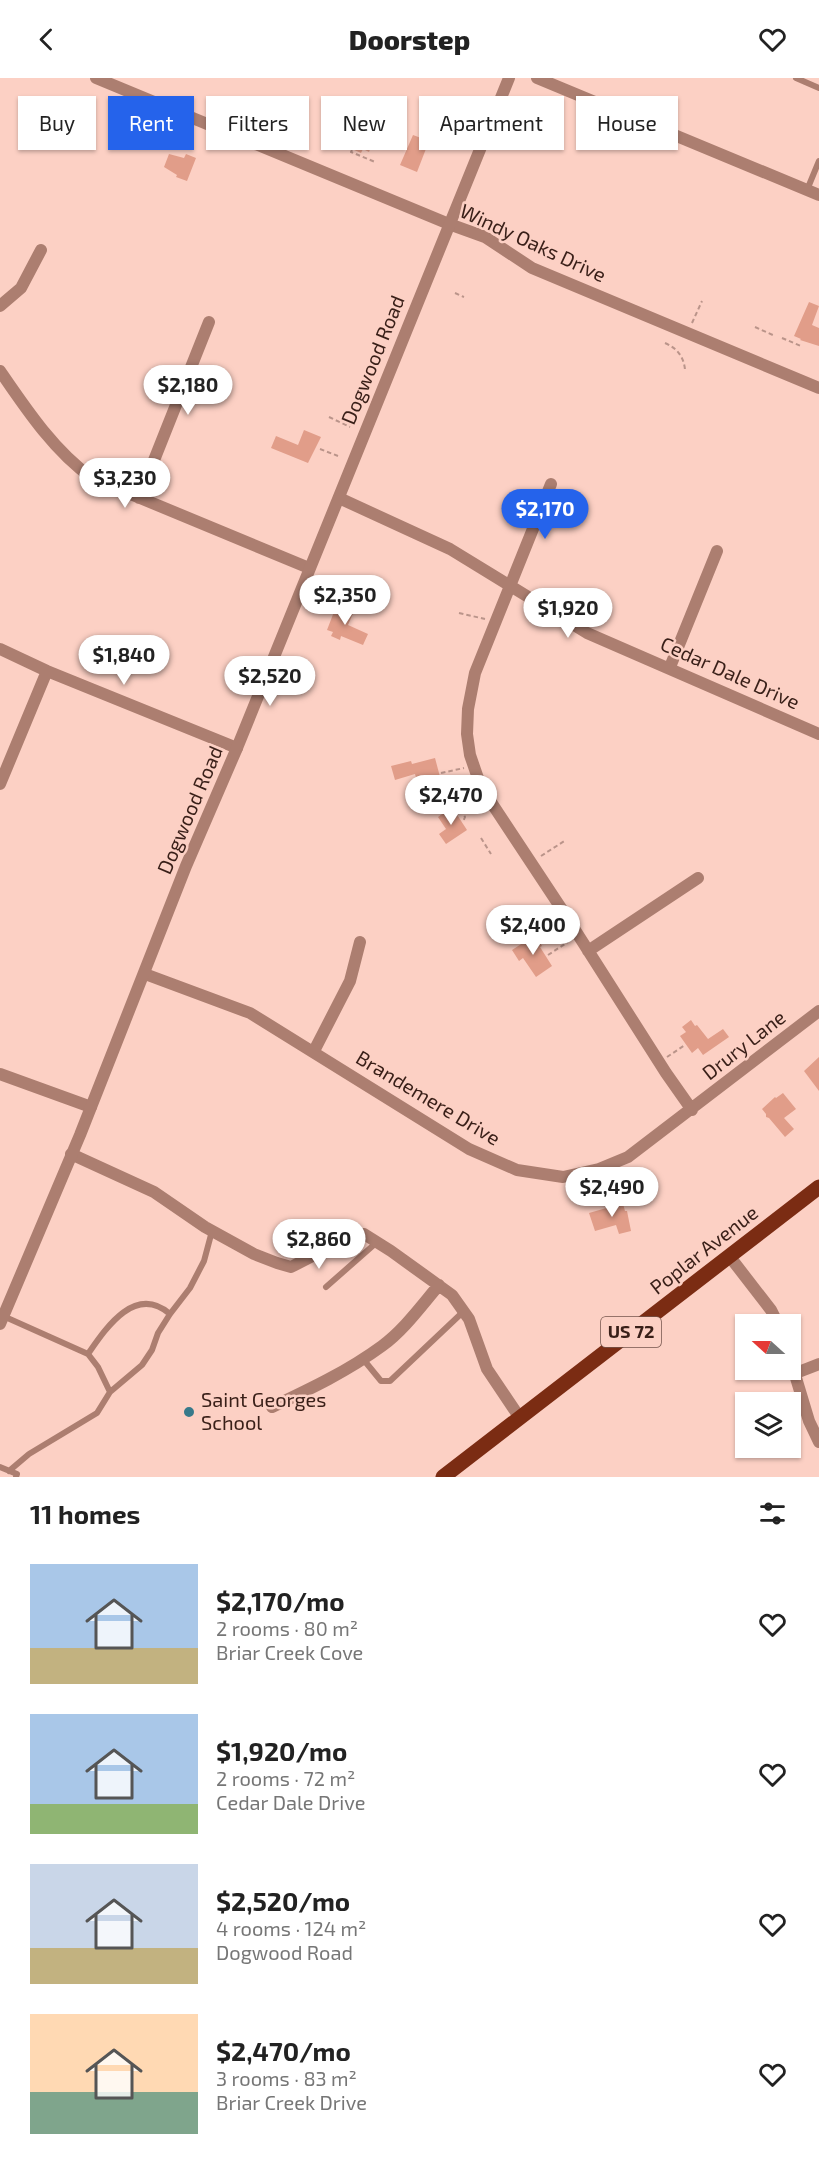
<!DOCTYPE html>
<html lang="en">
<head>
<meta charset="utf-8">
<style>
	:root { --surface:#fff; --page:#f6f6f6; --text:#222; --muted:#767676; --accent:#2563eb }
	body { margin:0; font-family:"Exo 2",sans-serif; background:var(--page); color:var(--text); height:100vh; display:flex; flex-direction:column; font-size:22px; white-space:nowrap }
	* { box-sizing:border-box; margin:0 }
	p { font-size:20px; color:var(--muted) }
	.icon { flex:none; width:33px; height:33px; fill:none; stroke:currentColor; stroke-width:2; stroke-linecap:round; stroke-linejoin:round }
	.map { position:relative; height:1399px; overflow:hidden }
	.sheet { display:flex; flex-direction:column; background:var(--surface); flex:1 }
	.sheet>* { flex:none }
	.top-card { position:absolute; left:18px; top:18px; width:783px; height:54px; display:flex; gap:12px }
	.needle { width:39px; rotate:291deg }
	.buttons { position:absolute; left:735px; top:1236px; display:grid; gap:12px }
	.buttons a { display:grid; place-items:center; width:66px; height:66px; border-radius:0px; background:var(--surface); box-shadow:0 2px 4px #0004; font-size:30px }
	.price { position:absolute; translate:-50% -51px; padding:0 14px; border-radius:21px; background:#fff; color:#222; font-size:20px; line-height:39px; filter:drop-shadow(0 2px 3px #0008) }
	.price::after { content:''; position:absolute; left:50%; top:36px; width:18px; height:14px; margin-left:-9px; background:inherit; clip-path:polygon(0 0,100% 0,50% 100%) }
	.price.on { background:var(--accent); color:#fff }
	ul { padding:0; list-style:none }
	li { display:flex; align-items:center; gap:18px; height:150px; padding:0 30px }
	li span { display:grid; place-items:center; flex:none; width:168px; height:120px; border-radius:0px; color:#555 }
	li>.icon { margin-inline-start:auto }
	span .icon { width:72px; height:72px; fill:#fffc; stroke-width:1 }
	li b { font-size:26px }
	h2 { display:flex; justify-content:space-between; align-items:center; height:72px; padding:0 30px; font-size:26px }
	.tag { padding:0 21px; border-radius:0px; background:var(--surface); box-shadow:0 2px 4px #0004; font-size:21px; line-height:54px }
	.tag.on { background:var(--accent); color:#fff }
	header { display:flex; justify-content:space-between; align-items:center; height:78px; padding:0 30px; background:var(--surface); font-size:27px; font-weight:800 }
	.map>svg:first-child { display:block }
</style>
</head>
<body>
<header><svg class="icon" aria-label="back" viewBox="0 0 24 24"><path d="M15 5l-7 7 7 7"/></svg>Doorstep<svg class="icon" aria-label="heart" viewBox="0 0 24 24"><path d="M12 20l-8-8c-3-5 5-10 8-4 3-6 11-1 8 4z"/></svg></header>
<div class="map">
<svg width="819" height="1399" viewBox="0 0 819 1399">
	<rect width="100%" height="100%" fill="#fcd0c4"/>
	<path fill="#e19d89" d="M349,36L363,41L365,37L380,43L369,74L363,71L361,75L343,67L344,63L338,61Z
		M413,57L429,63L417,94L400,87Z
		M169,76L184,80L186,76L196,80L187,103L176,99L177,97L164,89Z
		M809,224L819,228L812,247L819,250V268L800,262L801,261L794,258Z
		M304,352L321,359L308,385L271,370L276,358L298,367Z
		M337,526L354,533L348,547L368,556L363,567L341,558L340,562L331,558L333,554L327,552Z
		M435,680L443,710L421,716L415,696L395,702L391,688L411,683L412,686Z
		M452,729L467,752L446,766L439,756L446,751L438,739Z
		M535,857L542,868L540,869L552,888L536,899L523,880L519,883L512,872Z
		M691,942L695,948L697,947L708,961L723,951L729,959L703,977L698,970L692,975L680,958L686,954L682,949Z
		M819,979V1013L804,993Z
		M783,1015L796,1031L784,1040L794,1051L785,1059L769,1040L766,1039V1036L762,1031L775,1019L776,1020Z
		M622,1122L625,1133H627L631,1153L619,1156L616,1147L595,1153L589,1135L610,1129V1126Z"/>
	<g fill="none" stroke-linecap="round" stroke-linejoin="round">
		<path stroke="#ba948a" stroke-width="2" stroke-dasharray="4.5 3" stroke-linecap="butt" d="M352,72L351,74L375,84
			M455,215L464,219
			M692,245L702,223
			M755,249L775,258
			M782,260L801,268
			M665,265C677,270 684,279 685,292
			M329,339L350,349
			M320,371L338,378
			M459,535L485,541
			M441,695L464,690
			M452,719L465,739L463,744
			M481,760L491,776
			M541,778L566,762
			M548,877L568,864
			M667,979L685,967
			M592,1103L598,1127
			M597,1122L626,1113"/>
		<path stroke="#ac7e70" stroke-width="6" d="M796,0L819,10
			M807,112L819,83
			M326,1209L376,1165
			M3,1238L88,1276L98,1289L110,1314L97,1335L29,1376L9,1393
			M88,1276C106,1250 135,1206 170,1236
			M363,1281L381,1303H390L464,1233
			M110,1314L142,1287L152,1272L158,1255L170,1236L190,1210L204,1183L212,1153
			M0,1389L17,1396L16,1399"/>
		<path stroke="#ac7e70" stroke-width="12" d="M96,0L449,146L485,159L532,190L819,310
			M537,0L819,117
			M0,228L21,210L41,172
			M0,293C26,331 54,373 92,400L309,490
			M551,406L475,595L468,631L467,656L470,677L481,709L561,830L666,995L692,1032
			M139,420L209,244
			M339,420L450,471L587,555L819,656
			M0,571L47,593L237,670
			M670,589L717,473
			M0,706L47,593
			M588,873L698,800
			M145,896L250,935L469,1071L517,1092L563,1099L599,1091L628,1079L819,933
			M314,973L350,903L360,864
			M0,996L91,1029
			M71,1076L154,1114L205,1149L254,1176L277,1185L291,1189L332,1168L347,1157L364,1156L391,1173L452,1217L469,1241L487,1291L520,1340
			M796,1295L819,1286
			M272,1329C310,1311 348,1293 382,1268C404,1252 421,1228 439,1207"/>
		<path stroke="#ac7e70" stroke-width="12" d="M730,1179L771,1232L778,1246
			M0,1246L80,1057L186,788L237,670L509,0
			M790,1280L809,1343L819,1364"/>
		<path stroke="#7b2c13" stroke-width="15" d="M443,1399L819,1109"/>
	</g>
	<circle fill="#37798a" stroke="#fcd0c4" stroke-width="2" cx="189" cy="1334" r="6"/>
	<g text-anchor="middle" stroke-width="5" stroke-linejoin="round" paint-order="stroke">
		<rect fill="#fcd0c4" stroke="#74544c" stroke-width="1.5" x="601" y="1239" width="60" height="30" rx="4.5"/>
		<g font-size="18" font-weight="bold" fill="#391f18">
			<text x="631" y="1260">US 72</text>
		</g>
		<g font-size="20" fill="#391f18" stroke="#fcd0c4">
			<text transform="translate(533 165) rotate(25)" y="7">Windy Oaks Drive</text>
			<text transform="translate(373 282) rotate(-68)" y="7">Dogwood Road</text>
			<text transform="translate(730 595) rotate(24)" y="7">Cedar Dale Drive</text>
			<text transform="translate(190 732) rotate(-67)" y="7">Dogwood Road</text>
			<text transform="translate(744 967) rotate(-38)" y="7">Drury Lane</text>
			<text transform="translate(428 1020) rotate(31)" y="7">Brandemere Drive</text>
			<text transform="translate(704 1172) rotate(-38)" y="7">Poplar Avenue</text>
		</g>
		<g font-size="20" fill="#391f18" stroke="#fcd0c4" text-anchor="start">
			<text x="201" y="1329">Saint Georges<tspan x="201" dy="23">School</tspan></text>
		</g>
	</g>
</svg>
<div class="buttons">
<a><svg class="needle" viewBox="-14 -14 28 28"><path d="M0-13l5 13h-10z" fill="#e53935"/><path d="M0 13l5-13h-10z" fill="#767676"/></svg></a>
<a><svg class="icon" aria-label="layers" viewBox="0 0 24 24"><path d="M12 4l9 5-9 5-9-5zM3 14l9 5 9-5"/></svg></a>
</div>
<b class="price" style="left:188px;top:338px">$2,180</b>
<b class="price" style="left:125px;top:431px">$3,230</b>
<b class="price on" style="left:545px;top:462px">$2,170</b>
<b class="price" style="left:345px;top:548px">$2,350</b>
<b class="price" style="left:568px;top:561px">$1,920</b>
<b class="price" style="left:124px;top:608px">$1,840</b>
<b class="price" style="left:270px;top:629px">$2,520</b>
<b class="price" style="left:451px;top:748px">$2,470</b>
<b class="price" style="left:533px;top:878px">$2,400</b>
<b class="price" style="left:612px;top:1140px">$2,490</b>
<b class="price" style="left:319px;top:1192px">$2,860</b>
<div class="top-card">
<a class="tag">Buy</a>
<a class="tag on">Rent</a>
<a class="tag">Filters</a>
<a class="tag">New</a>
<a class="tag">Apartment</a>
<a class="tag">House</a>
</div>
</div>
<section class="sheet">
<h2>11 homes<svg class="icon" aria-label="filters" viewBox="0 0 24 24"><path d="M4 7h16M4 17h16"/><circle cx="9" cy="7" r="2"/><circle cx="15" cy="17" r="2"/></svg></h2>
<ul>
<li><span style="background:linear-gradient(#a9c7e8 70%,#c2b280 0)"><svg class="icon" aria-label="home" viewBox="0 0 24 24"><path d="M3 11l9-7 9 7M6 9v11h12V9"/></svg></span><div><b>$2,170/mo</b><p>2 rooms · 80 m²</p><p>Briar Creek Cove</p></div><svg class="icon" aria-label="heart" viewBox="0 0 24 24"><path d="M12 20l-8-8c-3-5 5-10 8-4 3-6 11-1 8 4z"/></svg></li>
<li><span style="background:linear-gradient(#a9c7e8 75%,#8fb573 0)"><svg class="icon" aria-label="home" viewBox="0 0 24 24"><path d="M3 11l9-7 9 7M6 9v11h12V9"/></svg></span><div><b>$1,920/mo</b><p>2 rooms · 72 m²</p><p>Cedar Dale Drive</p></div><svg class="icon" aria-label="heart" viewBox="0 0 24 24"><path d="M12 20l-8-8c-3-5 5-10 8-4 3-6 11-1 8 4z"/></svg></li>
<li><span style="background:linear-gradient(#c9d6e8 70%,#c2b280 0)"><svg class="icon" aria-label="home" viewBox="0 0 24 24"><path d="M3 11l9-7 9 7M6 9v11h12V9"/></svg></span><div><b>$2,520/mo</b><p>4 rooms · 124 m²</p><p>Dogwood Road</p></div><svg class="icon" aria-label="heart" viewBox="0 0 24 24"><path d="M12 20l-8-8c-3-5 5-10 8-4 3-6 11-1 8 4z"/></svg></li>
<li><span style="background:linear-gradient(#ffd9b3 65%,#7fa58c 0)"><svg class="icon" aria-label="home" viewBox="0 0 24 24"><path d="M3 11l9-7 9 7M6 9v11h12V9"/></svg></span><div><b>$2,470/mo</b><p>3 rooms · 83 m²</p><p>Briar Creek Drive</p></div><svg class="icon" aria-label="heart" viewBox="0 0 24 24"><path d="M12 20l-8-8c-3-5 5-10 8-4 3-6 11-1 8 4z"/></svg></li>
</ul>
</section>
</body>
</html>
